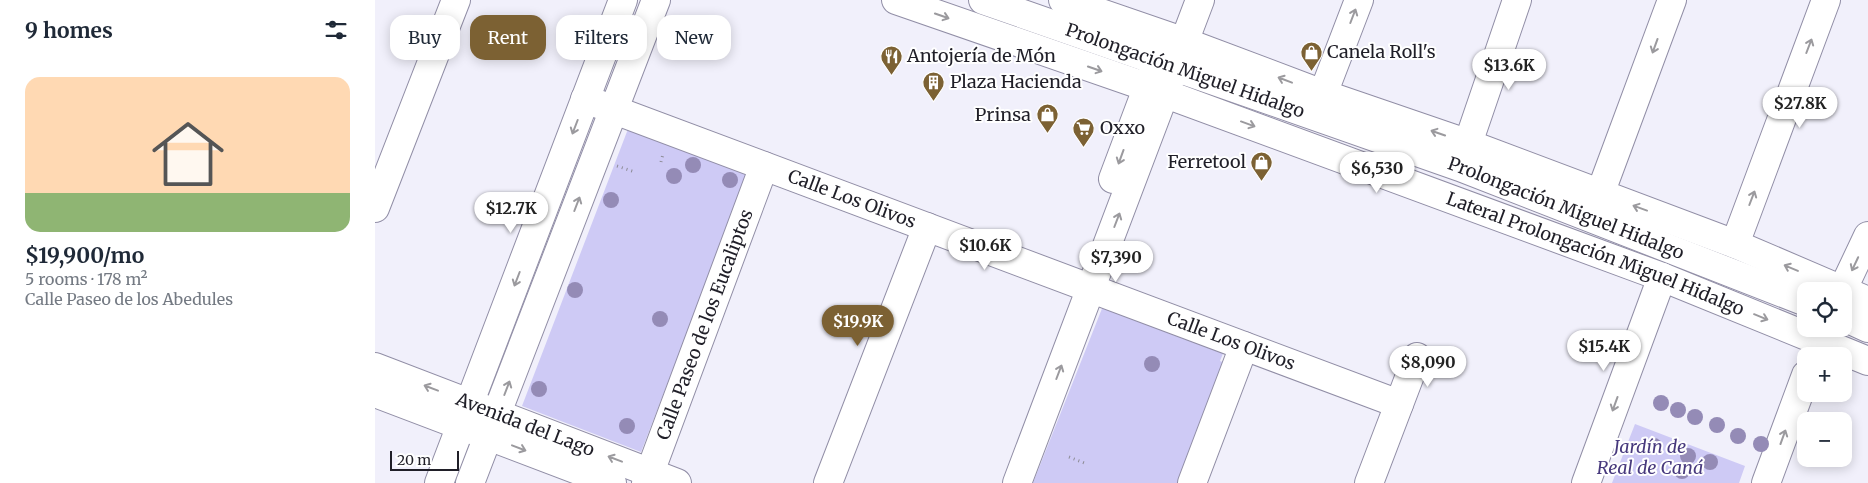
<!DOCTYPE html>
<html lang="en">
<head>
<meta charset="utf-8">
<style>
	:root { --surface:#fff; --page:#f2f2f3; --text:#1f2937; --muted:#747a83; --line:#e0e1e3; --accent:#7c6133 }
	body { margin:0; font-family:Merriweather,serif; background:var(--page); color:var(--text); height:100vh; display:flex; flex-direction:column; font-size:19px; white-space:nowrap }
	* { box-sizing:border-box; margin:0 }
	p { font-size:16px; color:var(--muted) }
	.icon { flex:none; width:28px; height:28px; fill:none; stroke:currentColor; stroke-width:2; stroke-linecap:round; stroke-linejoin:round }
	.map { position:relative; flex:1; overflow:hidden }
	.drawer { display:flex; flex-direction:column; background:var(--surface); width:375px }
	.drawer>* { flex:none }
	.top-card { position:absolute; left:15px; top:15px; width:475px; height:45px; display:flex; gap:10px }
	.tools { position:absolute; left:1422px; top:282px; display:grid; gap:10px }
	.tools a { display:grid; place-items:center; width:55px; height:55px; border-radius:10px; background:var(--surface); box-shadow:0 2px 12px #0003; font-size:25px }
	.scale { position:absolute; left:15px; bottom:12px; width:69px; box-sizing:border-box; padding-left:5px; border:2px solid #201f28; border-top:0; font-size:14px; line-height:18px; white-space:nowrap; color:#201f28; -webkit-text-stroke:4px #fff; paint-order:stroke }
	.price { position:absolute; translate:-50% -42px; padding:0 11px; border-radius:18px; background:#fff; color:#222; font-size:16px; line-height:32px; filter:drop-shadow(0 1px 2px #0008) }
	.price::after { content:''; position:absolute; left:50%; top:30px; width:15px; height:11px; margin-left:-8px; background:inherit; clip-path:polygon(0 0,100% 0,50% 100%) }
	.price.selected { background:var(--accent); color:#fff }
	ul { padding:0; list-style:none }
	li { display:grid; align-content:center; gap:10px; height:265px; padding:0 25px }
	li+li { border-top:1px solid var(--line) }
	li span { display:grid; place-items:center; height:155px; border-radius:15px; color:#555 }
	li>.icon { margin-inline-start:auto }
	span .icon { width:90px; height:90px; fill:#fffc; stroke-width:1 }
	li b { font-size:21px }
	h2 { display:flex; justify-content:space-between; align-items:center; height:60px; padding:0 25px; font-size:21px }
	.pill { padding:0 18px; border-radius:15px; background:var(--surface); box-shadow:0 2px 12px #0003; font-size:18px; line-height:45px }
	.pill.selected { background:var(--accent); color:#fff }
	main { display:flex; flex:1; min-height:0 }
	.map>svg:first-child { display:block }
</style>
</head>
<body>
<main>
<section class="drawer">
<h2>9 homes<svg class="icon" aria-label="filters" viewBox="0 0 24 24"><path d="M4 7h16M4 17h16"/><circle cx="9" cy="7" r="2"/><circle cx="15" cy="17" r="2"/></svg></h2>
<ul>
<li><span style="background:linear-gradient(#ffd9b3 75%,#8fb573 0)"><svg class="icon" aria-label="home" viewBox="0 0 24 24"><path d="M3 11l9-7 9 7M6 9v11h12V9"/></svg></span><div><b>$19,900/mo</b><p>5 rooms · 178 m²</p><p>Calle Paseo de los Abedules</p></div></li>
</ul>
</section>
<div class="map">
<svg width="1493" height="483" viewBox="0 0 1493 483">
	<rect width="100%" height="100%" fill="#f1f0fb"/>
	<path fill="#cecaf5" d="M253,129L373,175L266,452L147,406Z
		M728,306L849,351L845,361L852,364L807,483H658Z
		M1260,424L1370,466L1364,483H1237Z"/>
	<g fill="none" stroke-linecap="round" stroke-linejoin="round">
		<defs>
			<g id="minor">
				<path id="s1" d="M521,0L772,87L1287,277L1493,361"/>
				<path d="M688,0L810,42L948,94L1094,144L1360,244L1493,301"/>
				<path d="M948,94L984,0"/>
				<path id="s2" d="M210,99L1024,404"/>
				<path d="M1087,161L1142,0"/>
				<path d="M738,179L779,70"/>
				<path d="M1225,194L1297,0"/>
				<path d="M0,208L81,0"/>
				<path d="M1360,244L1451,0"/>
				<path d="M1467,291L1493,236"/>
				<path id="s3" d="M0,367L302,483"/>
				<path d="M0,393L237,483"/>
				<path d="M64,483L248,0"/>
				<path d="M95,483L281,0"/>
				<path id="s4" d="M271,483L389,166"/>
				<path d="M453,483L552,227"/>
				<path d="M642,483L825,0"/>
				<path d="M817,483L869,346"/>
				<path d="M994,483L1042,357"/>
				<path d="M1211,483L1287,277"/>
				<path d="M1391,483L1431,375"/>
			</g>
			<g id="major">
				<path id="s5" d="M608,0L1085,167L1431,302"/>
				<path d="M1469,317L1493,328"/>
			</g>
		</defs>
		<use href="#minor" stroke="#918ea6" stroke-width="30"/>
		<use href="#major" stroke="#918ea6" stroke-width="30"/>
		<path stroke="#8d8c96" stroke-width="3" stroke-dasharray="1 4" stroke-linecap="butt" d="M286,162L288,154
			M242,166L260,172
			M694,457L712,464"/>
		<use href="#minor" stroke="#fff" stroke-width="28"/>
		<use href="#major" stroke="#fff" stroke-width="28"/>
	</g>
	<g fill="#948bb6">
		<circle cx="318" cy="165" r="8"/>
		<circle cx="299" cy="176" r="8"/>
		<circle cx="355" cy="180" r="8"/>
		<circle cx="236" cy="200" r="8"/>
		<circle cx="200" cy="290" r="8"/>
		<circle cx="285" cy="319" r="8"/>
		<circle cx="777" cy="364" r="8"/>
		<circle cx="164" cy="389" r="8"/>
		<circle cx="1286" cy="403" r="8"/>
		<circle cx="1303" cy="410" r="8"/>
		<circle cx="1320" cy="417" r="8"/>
		<circle cx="1342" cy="425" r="8"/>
		<circle cx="252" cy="426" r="8"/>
		<circle cx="1363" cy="436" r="8"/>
		<circle cx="1386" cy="444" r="8"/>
		<circle cx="1279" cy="446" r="8"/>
		<circle cx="1313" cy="456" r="8"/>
		<circle cx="1335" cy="462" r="8"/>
		<circle cx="1307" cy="471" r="8"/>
	</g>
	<defs><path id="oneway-shaft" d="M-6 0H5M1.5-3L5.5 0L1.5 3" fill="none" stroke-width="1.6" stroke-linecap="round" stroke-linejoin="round" transform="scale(1.25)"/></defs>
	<g stroke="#9b9a9e">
		<use href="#oneway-shaft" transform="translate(567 16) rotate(19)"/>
		<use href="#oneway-shaft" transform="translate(978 16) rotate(-69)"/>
		<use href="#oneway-shaft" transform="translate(1280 46) rotate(110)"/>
		<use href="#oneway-shaft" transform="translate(1434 46) rotate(-69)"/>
		<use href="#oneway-shaft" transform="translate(720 69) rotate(19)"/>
		<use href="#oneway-shaft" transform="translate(910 80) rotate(-159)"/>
		<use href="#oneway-shaft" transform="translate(873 124) rotate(20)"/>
		<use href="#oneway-shaft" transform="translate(200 127) rotate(111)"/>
		<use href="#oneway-shaft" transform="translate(1063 133) rotate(-161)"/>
		<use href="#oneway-shaft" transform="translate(746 157) rotate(110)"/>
		<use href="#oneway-shaft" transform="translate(1377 198) rotate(-69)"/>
		<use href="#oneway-shaft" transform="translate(202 204) rotate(-69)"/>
		<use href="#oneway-shaft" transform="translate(1265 208) rotate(-160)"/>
		<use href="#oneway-shaft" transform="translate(742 220) rotate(-69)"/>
		<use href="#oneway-shaft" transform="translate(1480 264) rotate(115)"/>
		<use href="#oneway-shaft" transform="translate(1416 268) rotate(-157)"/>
		<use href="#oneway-shaft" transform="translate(142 279) rotate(111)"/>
		<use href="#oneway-shaft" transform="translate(1386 317) rotate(22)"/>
		<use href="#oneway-shaft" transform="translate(684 372) rotate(-69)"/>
		<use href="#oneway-shaft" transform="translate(56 388) rotate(-159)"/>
		<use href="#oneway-shaft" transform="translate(132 388) rotate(-69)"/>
		<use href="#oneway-shaft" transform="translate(1240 404) rotate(110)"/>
		<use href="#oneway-shaft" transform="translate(1408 437) rotate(-70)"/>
		<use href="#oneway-shaft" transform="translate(144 448) rotate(21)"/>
		<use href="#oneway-shaft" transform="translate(240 459) rotate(-159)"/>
	</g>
	<defs>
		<symbol id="shop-pin" viewBox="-11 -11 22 30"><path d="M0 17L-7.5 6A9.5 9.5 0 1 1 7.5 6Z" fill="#7c6133" stroke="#fff"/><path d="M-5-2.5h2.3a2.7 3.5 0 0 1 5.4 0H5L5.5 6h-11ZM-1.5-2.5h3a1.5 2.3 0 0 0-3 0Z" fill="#fff"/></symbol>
		<symbol id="restaurant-pin" viewBox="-11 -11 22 30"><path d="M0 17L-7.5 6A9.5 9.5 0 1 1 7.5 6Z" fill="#7c6133" stroke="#fff"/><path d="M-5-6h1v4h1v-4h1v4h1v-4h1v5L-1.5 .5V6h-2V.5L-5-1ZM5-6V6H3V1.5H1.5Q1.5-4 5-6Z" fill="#fff"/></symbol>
		<symbol id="building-pin" viewBox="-11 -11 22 30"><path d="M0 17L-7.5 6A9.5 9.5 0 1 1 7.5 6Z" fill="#7c6133" stroke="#fff"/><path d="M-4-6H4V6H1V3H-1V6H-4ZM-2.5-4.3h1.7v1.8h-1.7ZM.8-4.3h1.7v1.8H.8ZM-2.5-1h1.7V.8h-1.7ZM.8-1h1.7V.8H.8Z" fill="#fff"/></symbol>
		<symbol id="supermarket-pin" viewBox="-11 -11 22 30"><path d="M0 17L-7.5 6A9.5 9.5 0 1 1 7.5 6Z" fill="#7c6133" stroke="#fff"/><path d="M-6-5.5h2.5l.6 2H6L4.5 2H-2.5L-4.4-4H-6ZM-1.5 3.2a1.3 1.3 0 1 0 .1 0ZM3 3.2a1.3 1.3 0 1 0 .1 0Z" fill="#fff"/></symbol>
	</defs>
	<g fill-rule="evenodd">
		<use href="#shop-pin" x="924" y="40" width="25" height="34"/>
		<use href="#restaurant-pin" x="504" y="44" width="25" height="34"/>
		<use href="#building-pin" x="546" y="70" width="25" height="34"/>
		<use href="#shop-pin" x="660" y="102" width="25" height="34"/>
		<use href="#supermarket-pin" x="696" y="116" width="25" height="34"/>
		<use href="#shop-pin" x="874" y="150" width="25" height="34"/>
	</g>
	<g text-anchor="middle" stroke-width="4" stroke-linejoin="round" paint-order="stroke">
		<g font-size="18" fill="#201f28" stroke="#fff" text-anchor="start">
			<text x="952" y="58">Canela Roll's</text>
			<text x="532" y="62">Antojería de Món</text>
			<text x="575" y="88">Plaza Hacienda</text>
			<text x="656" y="121" text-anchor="end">Prinsa</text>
			<text x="725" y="134">Oxxo</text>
			<text x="871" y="168" text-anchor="end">Ferretool</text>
		</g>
		<g font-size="18" fill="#201f28" stroke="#fff">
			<text dy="6" stroke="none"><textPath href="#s5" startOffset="214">Prolongación Miguel Hidalgo</textPath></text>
			<text dy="6" stroke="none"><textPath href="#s2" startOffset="285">Calle Los Olivos</textPath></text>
			<text dy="6" stroke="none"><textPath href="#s5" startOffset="619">Prolongación Miguel Hidalgo</textPath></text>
			<text dy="6" stroke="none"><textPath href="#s1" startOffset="744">Lateral Prolongación Miguel Hidalgo</textPath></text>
			<text dy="6" stroke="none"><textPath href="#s4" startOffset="169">Calle Paseo de los Eucaliptos</textPath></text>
			<text dy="6" stroke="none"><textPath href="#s2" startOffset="690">Calle Los Olivos</textPath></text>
			<text dy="6" stroke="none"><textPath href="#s3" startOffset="161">Avenida del Lago</textPath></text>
		</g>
		<g font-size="18" font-style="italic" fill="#47397d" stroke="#fff">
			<text x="1275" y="453">Jardín de<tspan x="1275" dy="21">Real de Caná</tspan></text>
		</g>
	</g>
</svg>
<div class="tools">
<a><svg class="icon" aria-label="locate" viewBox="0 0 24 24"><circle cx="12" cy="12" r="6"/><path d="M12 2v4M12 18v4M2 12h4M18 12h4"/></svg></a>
<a>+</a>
<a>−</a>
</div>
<div class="scale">20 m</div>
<b class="price" style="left:1134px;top:91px">$13.6K</b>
<b class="price" style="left:1425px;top:129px">$27.8K</b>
<b class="price" style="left:1002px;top:194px">$6,530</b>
<b class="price" style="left:136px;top:234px">$12.7K</b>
<b class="price" style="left:610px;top:271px">$10.6K</b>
<b class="price" style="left:741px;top:283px">$7,390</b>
<b class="price selected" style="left:483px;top:347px">$19.9K</b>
<b class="price" style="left:1229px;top:372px">$15.4K</b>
<b class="price" style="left:1053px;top:388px">$8,090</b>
<div class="top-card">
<a class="pill">Buy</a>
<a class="pill selected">Rent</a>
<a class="pill">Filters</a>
<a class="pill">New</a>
</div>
</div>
</main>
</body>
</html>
